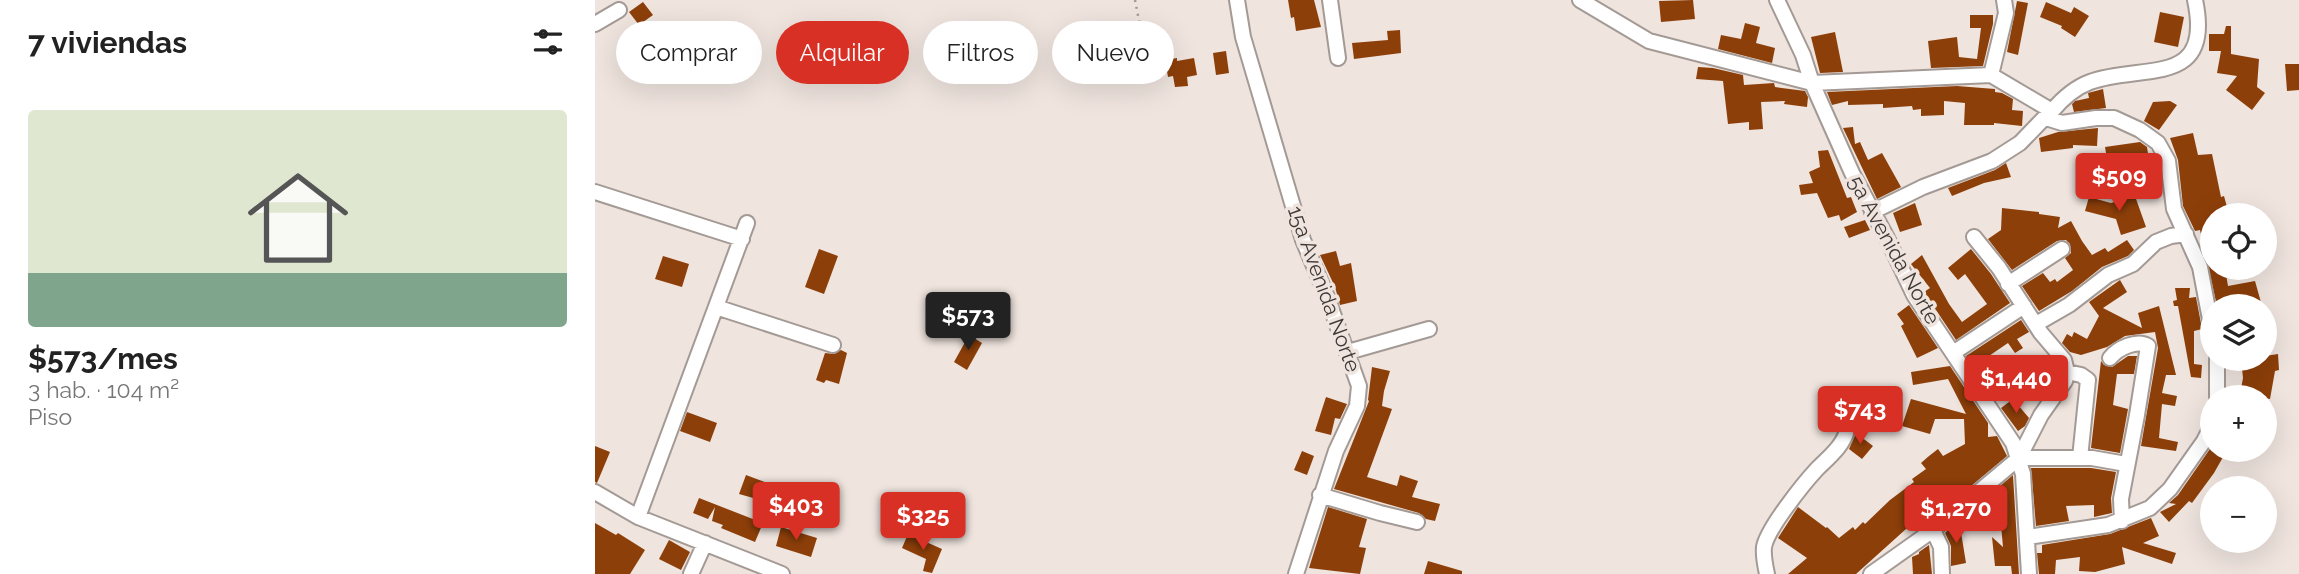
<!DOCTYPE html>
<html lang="es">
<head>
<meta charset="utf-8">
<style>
	:root { --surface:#fff; --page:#f2f2f2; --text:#222; --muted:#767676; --line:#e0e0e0; --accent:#d93025 }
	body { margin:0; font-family:Raleway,sans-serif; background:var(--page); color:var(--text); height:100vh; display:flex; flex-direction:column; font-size:26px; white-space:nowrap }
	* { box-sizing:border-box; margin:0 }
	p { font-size:23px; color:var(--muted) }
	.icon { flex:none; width:38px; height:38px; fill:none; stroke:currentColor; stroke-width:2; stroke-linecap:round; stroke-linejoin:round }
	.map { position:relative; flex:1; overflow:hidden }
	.sheet { display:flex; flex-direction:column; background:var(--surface); width:595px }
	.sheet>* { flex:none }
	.top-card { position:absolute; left:21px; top:21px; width:665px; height:63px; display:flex; gap:14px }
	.controls { position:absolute; left:1605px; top:203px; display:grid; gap:14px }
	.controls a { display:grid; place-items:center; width:77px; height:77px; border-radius:50%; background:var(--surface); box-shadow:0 7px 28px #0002; font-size:35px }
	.price { position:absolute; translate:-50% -60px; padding:0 16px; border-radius:7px; background:var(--accent); color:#fff; font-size:23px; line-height:46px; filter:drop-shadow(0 2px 4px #0008) }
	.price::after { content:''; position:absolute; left:50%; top:42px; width:21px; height:16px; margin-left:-10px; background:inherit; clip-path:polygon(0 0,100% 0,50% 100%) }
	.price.selected { background:#222; color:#fff }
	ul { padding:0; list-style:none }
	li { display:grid; align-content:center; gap:14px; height:371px; padding:0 28px }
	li+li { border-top:2px solid var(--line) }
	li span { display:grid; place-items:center; height:217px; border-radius:7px; color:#555 }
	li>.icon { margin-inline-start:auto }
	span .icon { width:126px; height:126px; fill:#fffc; stroke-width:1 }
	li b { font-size:30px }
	h2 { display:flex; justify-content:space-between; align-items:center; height:84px; padding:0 28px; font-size:30px }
	.pill { padding:0 24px; border-radius:32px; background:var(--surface); box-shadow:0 7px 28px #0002; font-size:24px; line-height:63px }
	.pill.selected { background:var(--accent); color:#fff }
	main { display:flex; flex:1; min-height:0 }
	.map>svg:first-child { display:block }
</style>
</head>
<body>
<main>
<section class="sheet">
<h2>7 viviendas<svg class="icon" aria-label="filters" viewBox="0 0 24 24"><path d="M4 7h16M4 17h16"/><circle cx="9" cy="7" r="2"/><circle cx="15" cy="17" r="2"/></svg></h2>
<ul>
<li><span style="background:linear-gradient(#dfe7d0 75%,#7fa58c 0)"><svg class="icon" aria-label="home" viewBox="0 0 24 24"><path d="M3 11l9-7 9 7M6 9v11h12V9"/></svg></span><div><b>$573/mes</b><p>3 hab. · 104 m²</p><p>Piso</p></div></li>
</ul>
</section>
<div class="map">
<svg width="1704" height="574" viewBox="0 0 1704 574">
	<rect width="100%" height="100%" fill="#efe4de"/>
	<path fill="#8d3f09" d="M693,0H719L726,27L701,31L699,17L696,18Z
		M1098,0L1100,19L1066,22L1064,1Z
		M1422,1L1433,3L1423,55L1412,52Z
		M48,2L58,15L44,25L34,12Z
		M1451,2L1476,13L1479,7L1494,16L1480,37L1466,28L1467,26L1445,17Z
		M1565,12L1589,17L1583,47L1559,42Z
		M1375,15H1398V24L1388,66L1336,68L1333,41L1362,37L1364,57L1382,59L1386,28H1375Z
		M1150,23L1165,27L1161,43L1180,48L1177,63L1123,49L1126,35L1146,39Z
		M1631,26H1636V54L1664,59L1662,87L1670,93L1657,110L1631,90L1642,76L1622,73L1626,51H1614V34H1629Z
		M805,30L806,53L759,59L757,43L793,40L792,31Z
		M1240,32L1248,72L1225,73L1216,37Z
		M631,51L634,73L621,75L618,53Z
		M582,58V61L599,58L602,75L592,77L593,86L580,87L578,76L573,77L570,60Z
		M1690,64H1704V90L1692,91Z
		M1103,67L1118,68L1148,75L1149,85L1179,83L1180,87L1210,91L1213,97L1212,107L1189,104L1190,101L1166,102L1168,129L1154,130V122L1133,124L1128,81L1101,79Z
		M1362,86L1400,89V92L1407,93L1418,99L1417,110L1428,111L1427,126L1399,123V125H1369L1370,103L1349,101V115L1326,116V109L1318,110L1317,106L1288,108V104L1253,105V101L1237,105L1232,92Z
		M1508,89L1511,108L1479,112L1477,104L1480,101L1494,98L1493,93Z
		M1575,101L1582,105L1564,130L1549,121L1558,102Z
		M1258,127L1260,144L1265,142L1273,160L1287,153L1306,187L1282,199L1248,128Z
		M1503,128L1502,146L1478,145V148L1446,152L1444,138L1463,132Z
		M1598,133L1603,155L1617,154L1626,197L1629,196L1632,207L1634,215H1617V268H1630L1633,286L1660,281L1667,306H1622L1605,230L1600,231L1588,206L1583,160L1575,138Z
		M1545,142L1552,147L1555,167L1529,171L1528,168L1514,171L1510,147Z
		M1233,150L1252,198L1256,197L1262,212L1246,221L1244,215L1233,218L1222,193L1206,195L1204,185L1218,183L1214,172L1225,167L1223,151Z
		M1411,163L1416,177L1389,183L1357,196L1353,188L1400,170Z
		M1540,196L1551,227L1526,235L1521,219L1490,211L1494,197L1516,203Z
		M1320,203L1327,225L1305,232L1298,213Z
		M1407,208L1444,212V214L1465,217L1463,228L1476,221L1487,241L1497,255L1510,248L1513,252L1532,240L1539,250L1533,256L1507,267L1477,291L1444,311L1427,286L1448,273L1455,282L1460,279L1462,282L1478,270L1470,258L1476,253L1475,244L1471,240L1462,241L1417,270L1393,239L1406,230Z
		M1270,220L1275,230L1254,238L1249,227Z
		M224,249L243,256L229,294L210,287Z
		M1376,249L1396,274L1415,303L1361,340L1329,292L1335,288L1316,264L1327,255L1354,304L1367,322L1392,304L1370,274L1363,280L1353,268Z
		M741,251L745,266L756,263L762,301L745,305L740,287L725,255Z
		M68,256L94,264L87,287L60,279Z
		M1525,280L1532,292L1508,308L1547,328L1543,313L1564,306L1581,375H1571L1567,393L1582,396L1580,406L1567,404L1564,438L1583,442L1581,451L1546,446L1563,348L1560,332L1530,336L1512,347L1486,355L1475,352L1467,343L1472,334L1477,337L1479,332L1492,339L1504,316L1494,302Z
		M1580,288H1595L1594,298L1601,297L1607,329L1599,331V364L1607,365L1606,378L1596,377L1583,306H1579L1578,301L1582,300Z
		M1314,305L1343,348L1322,358L1306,326L1309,324L1302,314Z
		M1426,320L1434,332L1422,339L1428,348L1420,353L1413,343L1388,360L1400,376L1390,384L1371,356Z
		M374,335L387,343L372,370L359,362Z
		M246,350L252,353L244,384L231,380L229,383L221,380L230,353L239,354Z
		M1683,354L1684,370L1680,371L1675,399L1645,394L1648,378L1646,359H1670V356Z
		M1533,356H1542L1539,374H1522L1518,405L1533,409L1525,453L1496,448L1506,361L1509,365L1517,367Z
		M1355,366L1393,423V437L1402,436L1412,456L1332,523L1327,518L1321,522V520L1261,574H1193L1212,558L1183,538L1203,507L1231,528L1232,527L1244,538L1258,527L1260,530L1268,522L1270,524L1295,500L1319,482L1317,479L1331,469L1326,463L1334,456L1343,449L1348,456L1370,444L1369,419H1340L1335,434L1307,426L1316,399L1371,414L1353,379L1318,385L1316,372Z
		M777,367L795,371L789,391L787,406L797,409L772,477L802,486L805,475L823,481L817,497L845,504L840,521L831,519L824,513L739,489L774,401L773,400Z
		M731,397L752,404L745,419L740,418L736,435L720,431Z
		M1418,399L1434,418L1430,426L1423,431L1406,408Z
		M92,412L122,423L115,442L85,431Z
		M1261,433L1278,446L1267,459L1254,449Z
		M0,446L15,452L2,483L0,482Z
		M1617,446V450H1632L1619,473L1597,503L1594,501L1574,522L1565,512L1581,504L1574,503L1583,495Z
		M707,451L719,456L712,475L699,470Z
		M1436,468H1496L1521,472L1516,498L1517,513L1499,517V505L1471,506L1474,521L1441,526Z
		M151,475L183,487L176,503L144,494Z
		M1418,475V476L1424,574H1417L1416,566H1400L1397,537L1408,547L1404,503L1400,508H1391L1374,526L1365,520Z
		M199,484L237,495L230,519L192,508Z
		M104,498L168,523L160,542L126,528L128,525L117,521L120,507L113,519L98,513Z
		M733,507L772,519L764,547L771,548L765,574L714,568Z
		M1556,518L1564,536L1548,543L1581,553L1577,564L1527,547L1530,564L1500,572L1484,571L1485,557L1461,560L1460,574H1444L1442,553H1447V545L1515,534Z
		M1364,520L1371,563L1356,566V546L1350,533Z
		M0,523L21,535L23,533L50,550L35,574H0Z
		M186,527L222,538L216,557L181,546Z
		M313,534L347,549L337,573L328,571L331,559L307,548Z
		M74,540L95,552L86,570L64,559Z
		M1334,545L1337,574H1318L1317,557L1324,554V552Z
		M833,561L867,571V574H829Z"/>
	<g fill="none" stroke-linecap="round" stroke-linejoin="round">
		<defs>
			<path id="minor" d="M642,0L648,37L708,240L732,297L764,386L762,406L741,451L701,574
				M735,0L743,58
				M985,0L1054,41L1217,83L1396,75
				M1182,0L1208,55L1217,83L1257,173L1292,238L1319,295L1418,443L1428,474L1434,574
				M1409,0L1411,13L1396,75L1457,111C1468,98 1479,88 1495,82C1547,63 1619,89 1600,0
				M0,24L24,10
				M1451,118L1467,123L1501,118H1519L1545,130L1563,143L1573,161L1579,209L1605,267L1617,330
				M0,192L147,239
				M1277,212L1328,187L1397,161L1425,143L1456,111
				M1413,284L1467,249
				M121,307L238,345
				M1441,324L1474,305L1513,275L1538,264L1561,242L1576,236L1591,234
				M753,352L834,329
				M1358,353L1429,306
				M1515,358C1523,348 1542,339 1553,346L1542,415L1526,499L1527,521
				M1622,359V397
				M1472,372L1486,375L1493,380L1485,458
				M1424,458H1497L1531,464
				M0,492L43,517L187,574
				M725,495L785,513L822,522
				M43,517L152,223
				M1338,530L1346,547L1347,574
				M1433,537L1513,525L1555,508L1575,489L1609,441L1617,425
				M96,574L110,543
				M1172,574C1170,565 1168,556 1169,547C1172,529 1209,483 1222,469C1233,458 1249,445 1252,430
				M1276,574L1338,530L1424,458L1446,415L1470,381L1472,372L1469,360L1446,333L1404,268L1379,237"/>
		</defs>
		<use href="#minor" stroke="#a49a95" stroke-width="18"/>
		<path stroke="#a29995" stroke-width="2.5" stroke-dasharray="2 5" stroke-linecap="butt" d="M540,0L549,46L561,54"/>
		<use href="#minor" stroke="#fff" stroke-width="14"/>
	</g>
	<g text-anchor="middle" stroke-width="7" stroke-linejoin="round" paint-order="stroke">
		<g font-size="21" fill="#3e3937" stroke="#efe4de">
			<text transform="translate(1299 250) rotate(61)" y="7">5a Avenida Norte</text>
			<text transform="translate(729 289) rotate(70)" y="7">15a Avenida Norte</text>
		</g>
	</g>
</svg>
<div class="controls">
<a><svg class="icon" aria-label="locate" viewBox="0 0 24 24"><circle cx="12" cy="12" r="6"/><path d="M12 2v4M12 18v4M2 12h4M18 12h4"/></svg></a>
<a><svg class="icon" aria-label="layers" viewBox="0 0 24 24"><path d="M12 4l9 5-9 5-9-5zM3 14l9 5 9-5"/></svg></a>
<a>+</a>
<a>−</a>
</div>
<b class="price" style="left:1524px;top:213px">$509</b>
<b class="price selected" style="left:373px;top:352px">$573</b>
<b class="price" style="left:1421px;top:415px">$1,440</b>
<b class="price" style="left:1265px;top:446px">$743</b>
<b class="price" style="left:201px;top:542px">$403</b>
<b class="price" style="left:1361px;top:545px">$1,270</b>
<b class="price" style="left:328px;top:552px">$325</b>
<div class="top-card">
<a class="pill">Comprar</a>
<a class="pill selected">Alquilar</a>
<a class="pill">Filtros</a>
<a class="pill">Nuevo</a>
</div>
</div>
</main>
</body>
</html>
